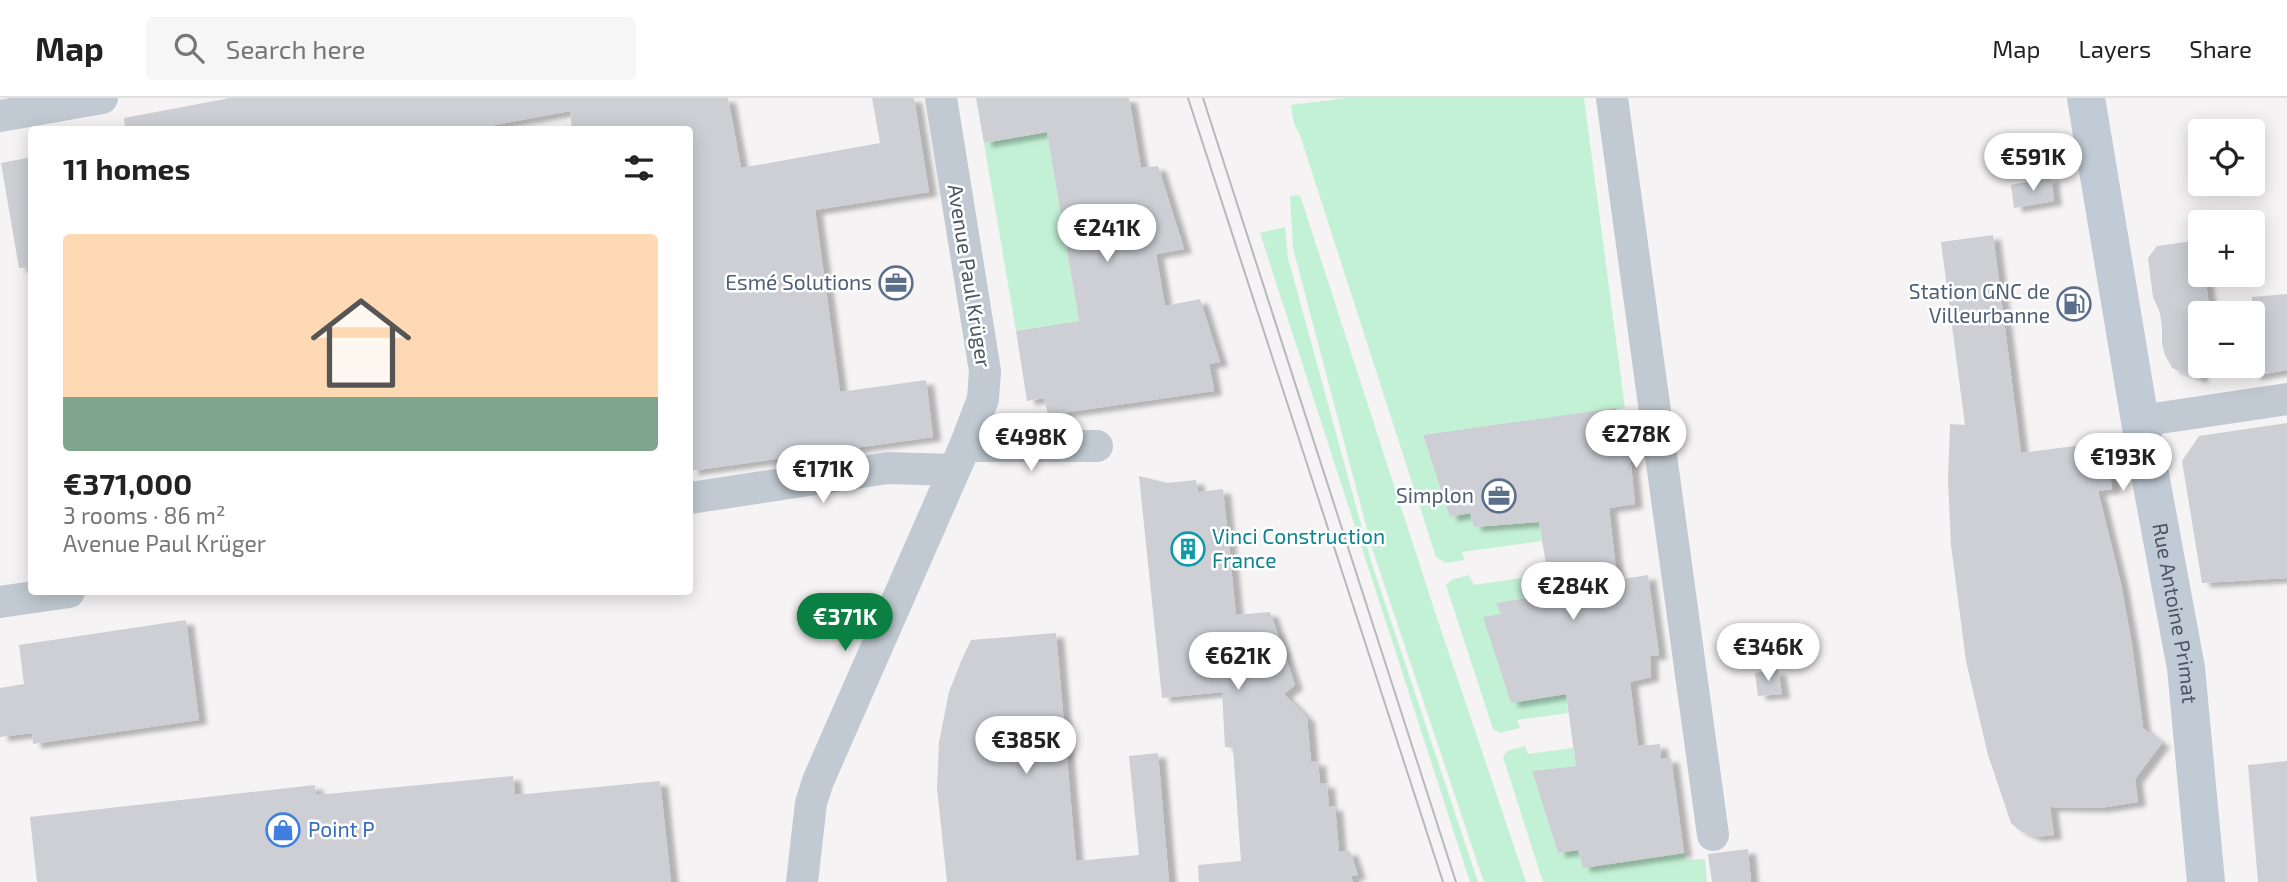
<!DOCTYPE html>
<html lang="en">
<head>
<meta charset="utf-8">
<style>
	:root { --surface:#fff; --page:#f6f6f6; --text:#222; --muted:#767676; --line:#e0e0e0; --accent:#0b8043 }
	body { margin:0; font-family:"Exo 2",sans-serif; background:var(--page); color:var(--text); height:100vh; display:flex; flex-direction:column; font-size:26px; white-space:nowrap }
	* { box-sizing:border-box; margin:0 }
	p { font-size:23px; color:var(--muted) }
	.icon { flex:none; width:38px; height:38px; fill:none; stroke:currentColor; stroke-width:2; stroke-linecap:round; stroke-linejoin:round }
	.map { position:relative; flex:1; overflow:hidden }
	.sheet { position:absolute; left:28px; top:28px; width:665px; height:469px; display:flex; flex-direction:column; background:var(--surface); border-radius:7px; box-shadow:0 4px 18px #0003 }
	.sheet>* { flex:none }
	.controls { position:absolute; left:2188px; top:21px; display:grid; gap:14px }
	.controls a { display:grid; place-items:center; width:77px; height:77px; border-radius:7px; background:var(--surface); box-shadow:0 4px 18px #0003; font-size:35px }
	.price { position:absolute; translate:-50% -60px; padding:0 16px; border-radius:24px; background:#fff; color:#222; font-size:23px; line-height:46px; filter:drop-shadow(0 2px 4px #0008) }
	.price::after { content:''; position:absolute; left:50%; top:42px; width:21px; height:16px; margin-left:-10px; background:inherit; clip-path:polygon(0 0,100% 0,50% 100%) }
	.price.selected { background:var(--accent); color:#fff }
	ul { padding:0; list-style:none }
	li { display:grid; align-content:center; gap:14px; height:371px; padding:0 35px }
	li span { display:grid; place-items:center; height:217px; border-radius:7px; color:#555 }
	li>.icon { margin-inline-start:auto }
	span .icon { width:126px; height:126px; fill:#fffc; stroke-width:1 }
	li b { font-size:30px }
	h2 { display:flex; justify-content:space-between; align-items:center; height:84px; padding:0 35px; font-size:30px }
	header { display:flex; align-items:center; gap:42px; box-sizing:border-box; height:98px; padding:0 35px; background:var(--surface); border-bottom:2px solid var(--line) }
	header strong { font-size:33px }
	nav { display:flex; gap:38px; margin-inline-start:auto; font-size:24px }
	.search { width:490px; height:63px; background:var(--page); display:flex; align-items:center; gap:18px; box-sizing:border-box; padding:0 24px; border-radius:7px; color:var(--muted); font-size:26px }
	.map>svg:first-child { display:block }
</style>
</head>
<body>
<header>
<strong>Map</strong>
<div class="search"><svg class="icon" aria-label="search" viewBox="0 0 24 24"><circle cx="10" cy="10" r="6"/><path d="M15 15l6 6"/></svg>Search here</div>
<nav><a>Map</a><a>Layers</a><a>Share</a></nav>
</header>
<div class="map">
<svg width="2287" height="784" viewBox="0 0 2287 784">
	<defs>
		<filter id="shadow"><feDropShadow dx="8" dy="4.5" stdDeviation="2" flood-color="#0004"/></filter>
	</defs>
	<rect width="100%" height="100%" fill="#f5f3f3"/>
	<path fill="#c3f1d5" d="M1346,0H1584L1625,310L1423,337L1450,418L1470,415L1475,429L1539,424L1542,443L1462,454L1464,462L1446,465L1436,459L1300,37L1294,26L1291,7Z
		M1047,34L1079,223L1016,233L984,45Z
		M1300,97L1435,514L1526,784H1484L1372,450L1293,150L1290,98Z
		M1285,129L1288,160L1371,463L1478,784H1470L1260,135Z
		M1548,476L1551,496L1497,505L1501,516L1511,604L1566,596L1568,615L1517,622L1520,630L1500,635L1493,631L1446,487L1451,482L1469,477L1474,487Z
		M1525,648L1528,656L1573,650L1576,668L1532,673L1558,755L1578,752L1684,755L1686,762L1705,761L1707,784H1543L1503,659L1507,653Z"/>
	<path fill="#cdcfd5" filter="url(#shadow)" d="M230,0H728L741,70L880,45L872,0H914L929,94L815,112L840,294L926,282L933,339L690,373V32H572L570,13L468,32H125L124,20Z
		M976,0H1129L1141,70L1158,68L1184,151L1156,156L1165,208L1200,201L1220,264L1209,266L1214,293L1048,317L1044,300L1027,303L1016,233L1079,223L1047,34L984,45Z
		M32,59V169L19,170L1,65Z
		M2051,79L2054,103L2014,110L2011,87Z
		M1993,137L2021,355L2105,344L2112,391L2098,393L2121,486L2132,547L2143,630L2162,645L2135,681L2138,704L2100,710L2050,709L2054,737L2035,739L2020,733L2011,725L1988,657L1966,563L1951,447L1948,383L1950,326L1965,327L1941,144Z
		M2200,142V177H2205L2210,215H2200V281L2172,270L2165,257L2162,246V231L2160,215L2153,199L2148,160L2157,148Z
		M2287,196V272L2252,278V199Z
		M1616,310L1618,329L1627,327L1635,406L1609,410L1617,482L1648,477L1659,557L1650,558L1651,579L1630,584L1638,648L1660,646L1661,661L1671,660L1684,755L1583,770L1578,752L1558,755L1532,673L1576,668L1566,596L1511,605L1483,519L1501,516L1496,505L1551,496L1539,424L1474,429L1470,415L1450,419L1423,337Z
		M2287,325V480L2202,485L2182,363L2199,338Z
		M1139,378L1167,385L1196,382L1198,394L1223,391L1236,517L1270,514L1295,587L1284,596L1307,620L1311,664L1318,663L1320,686L1327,685L1329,709L1335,708L1339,754L1350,753L1358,777L1351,778L1353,784H1199L1198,767L1241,763L1233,650L1225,649L1222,594L1162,600Z
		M186,522L199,622L33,646L32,635L0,639V590L24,586L19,547Z
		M1056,535L1076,763L1139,757L1129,658L1158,655L1169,784H947L937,690L939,644L949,594L962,561L971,542Z
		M1778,572L1782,596L1758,598L1755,575Z
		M2287,663V784H2258L2248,667Z
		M513,678L515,697L660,683L671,784H37L30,719L315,687L316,697Z
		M1748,751L1751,784H1712L1708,756Z"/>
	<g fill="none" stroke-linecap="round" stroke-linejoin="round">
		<path stroke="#c1cad2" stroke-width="32" d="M1612,0L1713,737
			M0,18L102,0
			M2140,323L2287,301
			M965,348H1097
			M690,400L888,370L954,372
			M0,504L69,494
			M802,784L811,705L818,683L965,348L983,301L985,273L941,0"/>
		<path stroke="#c1cbd6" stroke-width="38" id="s1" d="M2086,0L2140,323L2186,570L2206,784"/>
		<path stroke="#b5b8bd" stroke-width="2" d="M1188,0L1443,784
			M1203,0L1456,784"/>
	</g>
	<defs>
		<symbol id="office-ring" viewBox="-11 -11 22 22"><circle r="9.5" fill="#fff" stroke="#5c6f8a" stroke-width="1.5"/><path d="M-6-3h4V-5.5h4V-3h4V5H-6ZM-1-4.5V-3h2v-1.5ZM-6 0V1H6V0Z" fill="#5c6f8a"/></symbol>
		<symbol id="fuel-ring" viewBox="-11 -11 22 22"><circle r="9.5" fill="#fff" stroke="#5c6f8a" stroke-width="1.5"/><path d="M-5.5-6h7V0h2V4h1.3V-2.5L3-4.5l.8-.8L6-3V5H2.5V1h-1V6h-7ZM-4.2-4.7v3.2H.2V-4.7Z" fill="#5c6f8a"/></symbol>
		<symbol id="building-ring" viewBox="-11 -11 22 22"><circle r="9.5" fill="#fff" stroke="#0f9aa8" stroke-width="1.5"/><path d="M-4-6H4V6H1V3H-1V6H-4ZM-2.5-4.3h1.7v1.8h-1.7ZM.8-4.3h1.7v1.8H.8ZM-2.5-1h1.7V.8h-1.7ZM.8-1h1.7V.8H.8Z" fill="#0f9aa8"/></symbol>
		<symbol id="shop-ring" viewBox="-11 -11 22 22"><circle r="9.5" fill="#fff" stroke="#3f7fe0" stroke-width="1.5"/><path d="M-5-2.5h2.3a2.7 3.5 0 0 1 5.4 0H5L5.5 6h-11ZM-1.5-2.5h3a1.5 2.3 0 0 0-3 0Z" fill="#3f7fe0"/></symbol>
	</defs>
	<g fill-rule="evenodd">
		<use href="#office-ring" x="877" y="166" width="38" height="38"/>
		<use href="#fuel-ring" x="2055" y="187" width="38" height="38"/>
		<use href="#office-ring" x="1480" y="379" width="38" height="38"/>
		<use href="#building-ring" x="1169" y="432" width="38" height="38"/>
		<use href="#shop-ring" x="264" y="713" width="38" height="38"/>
	</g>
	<g text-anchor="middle" stroke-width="5" stroke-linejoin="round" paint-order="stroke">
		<g font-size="21" fill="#4a5661" stroke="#fff">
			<text transform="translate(969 178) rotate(81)" y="7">Avenue Paul Krüger</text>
			<text dy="7" stroke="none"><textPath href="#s1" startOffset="523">Rue Antoine Primat</textPath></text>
		</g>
		<g font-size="21" fill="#4e5e75" stroke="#fff" text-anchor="end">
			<text x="872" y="192">Esmé Solutions</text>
			<text x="2050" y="201">Station GNC de<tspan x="2050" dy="24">Villeurbanne</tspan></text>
			<text x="1474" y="405">Simplon</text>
		</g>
		<g font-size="21" fill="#0d838f" stroke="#fff" text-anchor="start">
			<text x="1212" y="446">Vinci Construction<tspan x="1212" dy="24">France</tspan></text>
		</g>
		<g font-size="21" fill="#366cbe" stroke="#fff" text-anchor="start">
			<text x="308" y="739">Point P</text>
		</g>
	</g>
</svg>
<div class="controls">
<a><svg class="icon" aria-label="locate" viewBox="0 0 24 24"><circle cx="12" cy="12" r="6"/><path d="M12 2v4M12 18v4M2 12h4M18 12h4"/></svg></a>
<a>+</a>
<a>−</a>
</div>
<b class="price" style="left:2033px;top:95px">€591K</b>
<b class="price" style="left:1107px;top:166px">€241K</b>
<b class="price" style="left:1636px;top:372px">€278K</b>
<b class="price" style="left:1031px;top:375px">€498K</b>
<b class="price" style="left:2123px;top:395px">€193K</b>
<b class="price" style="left:823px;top:407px">€171K</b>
<b class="price" style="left:1573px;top:524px">€284K</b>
<b class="price selected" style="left:845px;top:555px">€371K</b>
<b class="price" style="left:1768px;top:585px">€346K</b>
<b class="price" style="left:1238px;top:594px">€621K</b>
<b class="price" style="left:1026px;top:678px">€385K</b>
<section class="sheet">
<h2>11 homes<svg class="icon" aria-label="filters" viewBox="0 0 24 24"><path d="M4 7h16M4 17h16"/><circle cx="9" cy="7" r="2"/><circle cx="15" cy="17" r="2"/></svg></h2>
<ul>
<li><span style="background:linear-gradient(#ffd9b3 75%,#7fa58c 0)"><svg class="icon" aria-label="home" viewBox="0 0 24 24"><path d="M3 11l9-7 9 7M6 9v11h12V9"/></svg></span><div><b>€371,000</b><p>3 rooms · 86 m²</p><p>Avenue Paul Krüger</p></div></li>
</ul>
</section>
</div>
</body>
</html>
